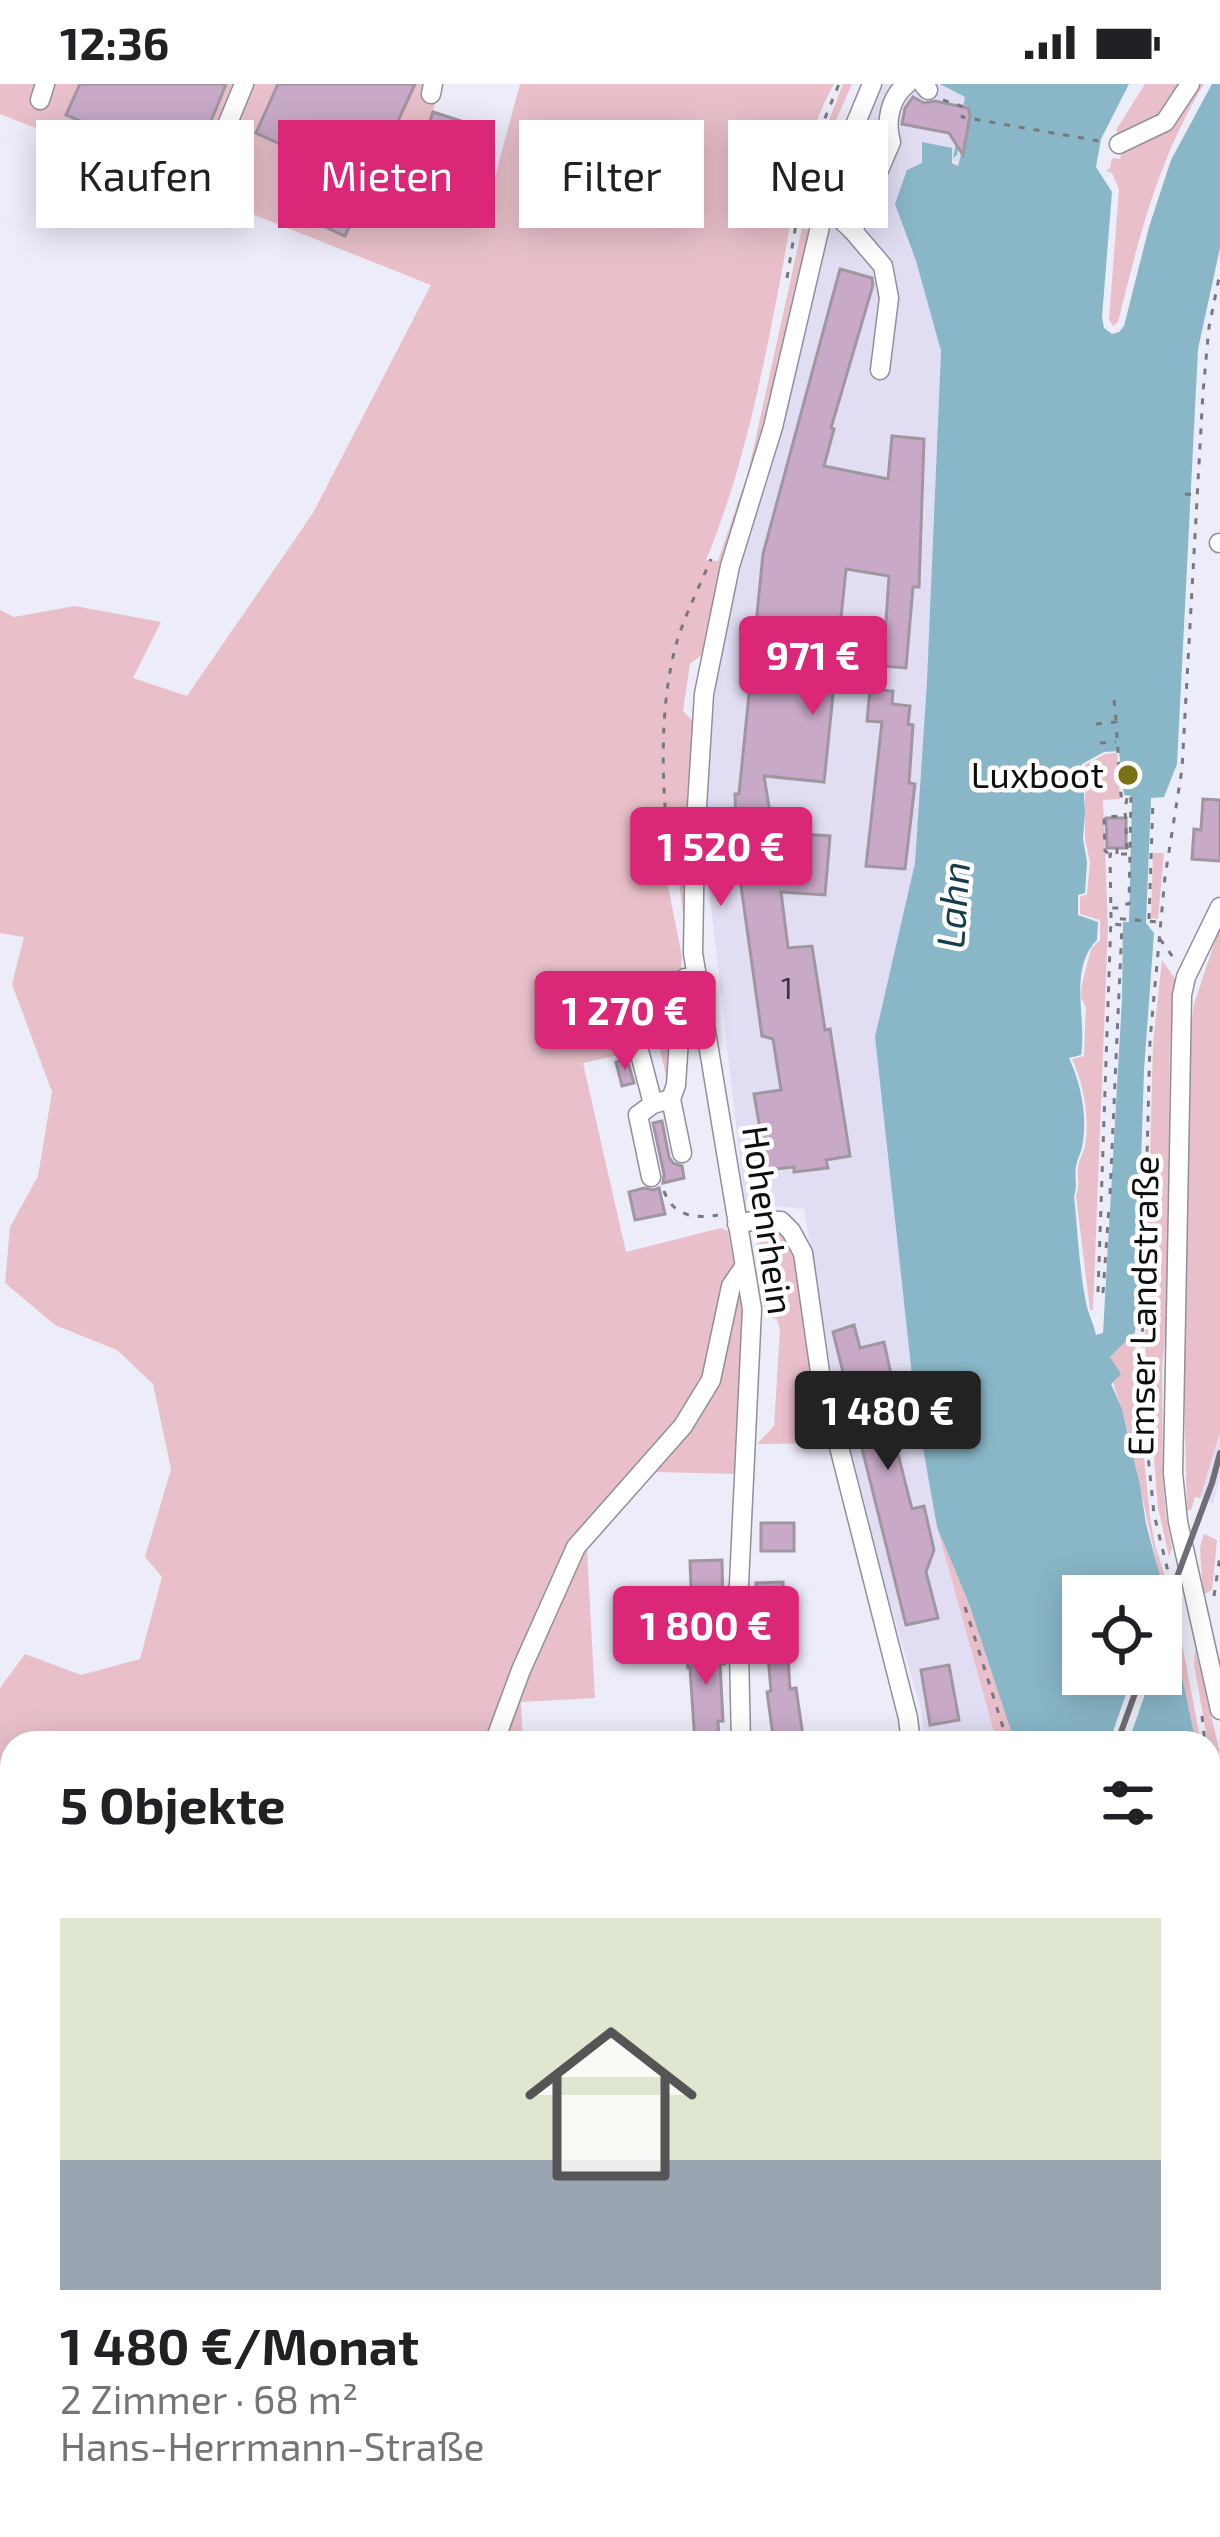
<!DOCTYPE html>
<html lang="de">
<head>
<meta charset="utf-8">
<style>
	:root { --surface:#fff; --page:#f6f6f6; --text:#202124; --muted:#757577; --accent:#db2777 }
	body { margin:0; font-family:"Exo 2",sans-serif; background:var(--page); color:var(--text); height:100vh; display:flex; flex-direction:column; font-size:45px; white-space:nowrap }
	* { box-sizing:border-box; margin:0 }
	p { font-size:39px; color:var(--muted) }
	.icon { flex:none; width:66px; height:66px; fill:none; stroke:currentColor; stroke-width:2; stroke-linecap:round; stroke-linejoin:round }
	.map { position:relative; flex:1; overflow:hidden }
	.sheet { position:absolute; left:0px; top:1647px; width:1221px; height:807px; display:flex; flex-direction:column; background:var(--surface); border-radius:36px 36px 0 0; box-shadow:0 6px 30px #0003 }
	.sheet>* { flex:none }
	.guide { position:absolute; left:36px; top:36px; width:1149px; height:108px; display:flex; gap:24px }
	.buttons { position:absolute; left:1062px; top:1491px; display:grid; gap:24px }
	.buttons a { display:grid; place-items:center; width:120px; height:120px; border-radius:0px; background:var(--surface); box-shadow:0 6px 30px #0003; font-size:60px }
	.price { position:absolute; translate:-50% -102px; padding:0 27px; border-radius:12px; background:var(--accent); color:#fff; font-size:39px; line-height:78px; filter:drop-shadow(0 3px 6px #0008) }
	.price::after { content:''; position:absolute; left:50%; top:72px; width:36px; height:27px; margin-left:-18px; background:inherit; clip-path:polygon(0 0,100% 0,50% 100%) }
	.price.on { background:#222; color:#fff }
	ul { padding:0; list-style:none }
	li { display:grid; align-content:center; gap:24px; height:636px; padding:0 60px }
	li span { display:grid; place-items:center; height:372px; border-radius:0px; color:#555 }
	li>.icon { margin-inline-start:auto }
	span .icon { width:216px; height:216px; fill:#fffc; stroke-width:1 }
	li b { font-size:51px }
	h2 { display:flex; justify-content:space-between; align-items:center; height:144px; padding:0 60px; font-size:51px }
	.tag { padding:0 42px; border-radius:0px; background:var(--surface); box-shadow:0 6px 30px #0003; font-size:42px; line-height:108px }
	.tag.on { background:var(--accent); color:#fff }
	.status { display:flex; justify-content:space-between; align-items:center; height:84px; padding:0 60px; background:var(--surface); direction:ltr }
	.status svg { height:33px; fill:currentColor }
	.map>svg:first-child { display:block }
</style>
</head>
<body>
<div class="status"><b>12:36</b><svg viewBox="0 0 49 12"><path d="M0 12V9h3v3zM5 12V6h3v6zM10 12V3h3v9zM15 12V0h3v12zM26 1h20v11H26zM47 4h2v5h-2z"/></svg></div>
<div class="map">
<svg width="1220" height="2453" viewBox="0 0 1220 2453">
	<rect width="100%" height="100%" fill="#edecf9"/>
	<path fill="#e1def3" d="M880,0H940L964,12L970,0H977L967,20L971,32L958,84L951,74L922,79L895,120L916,177L941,267L927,597L915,779L875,953L915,1319L937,1443L997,1659H925L921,1625L863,1427L828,1270L804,1125L745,1119L704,762L715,607L737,485L840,102Z
		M1220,1348V1392L1213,1420L1200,1414Z"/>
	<path fill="#e9c0ca" d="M0,0H442L408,97L486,126L520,0H834C800,61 793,129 780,197C762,291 743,387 706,476L718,477L748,389L802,144L811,146L767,337L721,479L703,570L690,580L683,627L693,637L685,745V843L671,742L662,741L665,787L682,873L668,1002L666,1001L667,996L659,962L583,979L626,1168L721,1144L728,1147L744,1234L740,1329L734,1390L657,1388L615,1410L586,1447L595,1614L521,1618L523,1659H12V1968L0,1964V1604L25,1570L81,1591L140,1575L162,1493L145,1473L171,1385L153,1300L117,1266L55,1241L5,1199L10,1143L38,1092L52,1008L12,900L24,853L0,849V526L14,533L75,522L161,538L133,594L187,612L313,429L431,201L0,30Z
		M843,0H852L826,59L835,65L821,104L813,141L803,137L817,67Z
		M1145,0H1183L1162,34L1119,52L1116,46Z
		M1195,0H1204C1158,75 1139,154 1118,238L1113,242L1109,235L1119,105L1112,89L1106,87L1110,84L1112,74L1120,75L1122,66Z
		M1117,669L1120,715L1103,716L1108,842L1093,1226H1090L1076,1112C1080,1101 1077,1094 1078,1082C1079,1076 1083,1070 1085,1063C1090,1034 1084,1001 1072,975L1084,972L1086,923L1081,914L1082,900L1091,865L1100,856V836L1080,830V813L1087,810L1090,778L1085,755V681L1105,670Z
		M1153,769H1164L1158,835L1151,834Z
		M1220,842V1348L1200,1414L1195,1413L1191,1426H1187L1184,1309L1190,953L1194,920Z
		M1162,876L1176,896L1170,961L1167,1233L1162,1284L1163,1393L1166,1431L1172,1464L1169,1473L1158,1424L1145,1261L1153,960Z
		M777,1145C810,1169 804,1254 812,1293C816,1315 822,1337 828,1359L757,1360L774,1342L780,1246L777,1235L765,1232L757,1159L765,1146Z
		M1135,1248L1137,1305L1150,1433L1155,1461L1175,1523L1201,1659H1196C1177,1572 1158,1485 1139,1398C1134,1374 1129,1349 1122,1326C1115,1305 1111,1296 1109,1273Z
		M937,1443L969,1520L1015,1659H997Z
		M1204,1450L1217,1456L1212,1506L1203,1511L1200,1463Z
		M1195,1564L1219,1665L1220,1712L1216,1706L1194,1580Z"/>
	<path fill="#89b7c7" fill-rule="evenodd" d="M940,0H1129L1101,55L1096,83L1112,108L1102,233L1104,244L1112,250L1119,248L1124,242L1149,143L1171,76L1212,0H1220V164L1198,265L1177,680L1164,713L1151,714L1146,839L1154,849L1144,986L1136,1240L1135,1248L1110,1273L1121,1290L1111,1300L1122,1325L1140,1401L1146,1440L1163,1503L1196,1659H1015L969,1520L937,1443L915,1319L875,953L915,779L927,597L941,267L916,177L895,120L907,86L922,79V58L952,64V79L958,82L971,31L966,20L957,71L953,74L965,13ZM1119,667L1124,711L1132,712L1129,838H1123L1122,915L1103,1249L1096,1251C1094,1241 1090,1234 1087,1223C1079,1187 1078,1149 1074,1112C1078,1101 1074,1094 1076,1082C1077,1075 1081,1069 1082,1063C1088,1033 1081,1000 1069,974L1081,971C1087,935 1068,885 1097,856L1098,838L1078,831V811L1085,809L1087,778L1083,755L1085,728L1082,680L1104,668ZM1083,1512H1161V1590H1083Z
		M1209,1737L1220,1778V2453H1092L1098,2442H1209Z"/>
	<path fill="#edecf9" d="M1133,1590H1152L1128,1659H1109Z"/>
	<path fill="#c8aac8" stroke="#a096a0" stroke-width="3" d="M80,0H226L192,84L66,31Z
		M278,0H415L345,152L290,127L313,75L256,49Z
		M913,13L924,19L935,17L968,24L970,31L963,71L949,49L902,40L905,24Z
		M433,28L461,37L448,76L420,66Z
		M840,185L872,194L873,201L831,344L834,345L824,382L888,395L892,352L924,355L919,503H913L906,584L883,582L889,492L846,485L824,698L764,692L773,748L830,752L825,811L781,808L788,864L812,862L825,946L830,945L850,1072L826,1076L828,1084L794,1088V1083L767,1086L754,1010L781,1006L773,955L762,952L737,773L735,710H739L763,470Z
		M870,605L893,607L892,620L910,622L908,640L913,641L909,699L915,700L905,785L866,782L882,638L867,637Z
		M1203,715L1220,716V777L1192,775L1194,745L1201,746Z
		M1106,734H1126V764H1107Z
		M627,975L634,999L622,1002L616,978Z
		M662,1037L669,1073L673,1079L682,1082L684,1094L663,1099L664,1090L653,1039Z
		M644,1104L653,1106L659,1104L665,1130L635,1136L629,1108Z
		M854,1241L860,1264L884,1258L899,1327L888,1331L912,1425L924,1422L934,1466L926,1488L938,1534L906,1541L833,1248Z
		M761,1439H794V1467H761Z
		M722,1476L723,1529L692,1530L690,1477Z
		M783,1498L784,1524L758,1525L756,1499Z
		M721,1554L724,1580H720L723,1637H718L719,1659H695L690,1584H688L685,1558Z
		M787,1558L790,1605L796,1604L804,1659H774L767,1608L771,1607L767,1560Z
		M949,1581L959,1636L930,1641L921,1586Z"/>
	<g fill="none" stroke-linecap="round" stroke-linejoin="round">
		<defs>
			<path id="minor" d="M923,0L928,6
				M431,10L433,0
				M40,16L45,0
				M1119,60L1165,38L1190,0
				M213,75L244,0
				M825,120L853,147L891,58C885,38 890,13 907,0
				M853,147L883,182L889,214L880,286
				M1219,459H1220
				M1220,823L1186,893L1182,911L1173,1389L1178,1438L1220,1626
				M640,970L653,1020
				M671,1015L682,1069
				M651,1093L638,1031L653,1020L671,1015L676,1001L682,909L685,894L696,893
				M737,1140L757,1136L781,1137L791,1147L803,1169L820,1288L908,1634L911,1659
				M494,1659L521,1586L576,1463L683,1342L711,1296L731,1202L744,1183
				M741,1659L738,1521L752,1225L693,869L695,755L704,610L730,482L773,343L829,104L872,0
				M0,2057L8,2069L0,2104
				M0,2340L7,2329L12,2309
				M17,2453L23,2442
				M136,2453L141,2442
				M365,2453L368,2442
				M711,2453L713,2442
				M873,2453L876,2442"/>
		</defs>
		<use href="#minor" stroke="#918f9b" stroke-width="21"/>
		<path stroke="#797881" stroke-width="3" stroke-dasharray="6 9" stroke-linecap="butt" d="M943,16L964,23L962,33L1099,57
			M787,194L806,80L839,0
			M1185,410L1196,411
			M1114,616L1116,636
			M1096,640L1116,638L1121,712H1131L1129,820H1124L1121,824H1111
			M1100,659L1116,658
			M1108,769L1105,767L1104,733L1123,732
			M1117,770V765H1127L1125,725L1127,714
			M1127,770H1110L1111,834L1158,838
			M674,799C662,726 656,626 678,554C687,527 700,501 711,475
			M1149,835L1153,716
			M1160,855L1175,876
			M664,1107C673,1132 694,1135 718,1131
			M1110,1110L1122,841L1113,840
			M1098,1208L1111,834
			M1103,1209L1109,1123
			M1142,1276L1155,1311
			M1171,1500L1154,1430L1141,1303L1150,956L1165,793L1182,685L1203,308L1209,243L1220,189
			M1214,1512L1220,1472
			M965,1523L1008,1659
			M1202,1632L1205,1659
			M1209,1686L1220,1746
			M1080,2453L1085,2442"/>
		<use href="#minor" stroke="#fff" stroke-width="18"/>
		<path stroke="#6f6e76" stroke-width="6" d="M1161,1536L1212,1399L1220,1369
			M1117,1659L1142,1590
			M845,2453L849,2442"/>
	</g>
	<circle fill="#797214" stroke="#fff" stroke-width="4.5" cx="1128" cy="691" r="12"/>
	<g text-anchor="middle" stroke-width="9" stroke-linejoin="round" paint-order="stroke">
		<g font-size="30" fill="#3c3440">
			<text x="787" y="915">1</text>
		</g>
		<g font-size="36" fill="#0e0d12" stroke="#fff" text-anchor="end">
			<text x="1104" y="704">Luxboot</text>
		</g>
		<g font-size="36" fill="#0e0d12" stroke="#fff">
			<text transform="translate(768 1136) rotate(82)" y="13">Hohenrhein</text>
			<text transform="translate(1143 1222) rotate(-89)" y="13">Emser Landstraße</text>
		</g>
		<g font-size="39" font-style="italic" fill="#153e4b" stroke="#fff">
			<text transform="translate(953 821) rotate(-86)" y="14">Lahn</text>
		</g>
	</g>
</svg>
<div class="buttons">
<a><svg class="icon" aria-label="locate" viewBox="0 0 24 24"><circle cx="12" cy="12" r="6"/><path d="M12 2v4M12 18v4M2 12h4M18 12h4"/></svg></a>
</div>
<b class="price" style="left:813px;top:634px">971 €</b>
<b class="price" style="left:721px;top:825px">1 520 €</b>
<b class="price" style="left:625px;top:989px">1 270 €</b>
<b class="price on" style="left:888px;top:1389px">1 480 €</b>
<b class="price" style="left:706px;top:1604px">1 800 €</b>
<div class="guide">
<a class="tag">Kaufen</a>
<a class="tag on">Mieten</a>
<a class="tag">Filter</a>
<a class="tag">Neu</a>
</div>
<section class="sheet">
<h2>5 Objekte<svg class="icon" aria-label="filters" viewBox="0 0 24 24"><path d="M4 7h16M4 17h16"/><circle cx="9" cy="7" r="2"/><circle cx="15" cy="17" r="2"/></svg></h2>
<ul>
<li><span style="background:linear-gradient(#dfe7d0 65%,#9aa5b1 0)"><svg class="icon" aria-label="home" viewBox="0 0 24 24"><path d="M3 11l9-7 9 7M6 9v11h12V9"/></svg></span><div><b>1 480 €/Monat</b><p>2 Zimmer · 68 m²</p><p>Hans-Herrmann-Straße</p></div></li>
</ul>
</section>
</div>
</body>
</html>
